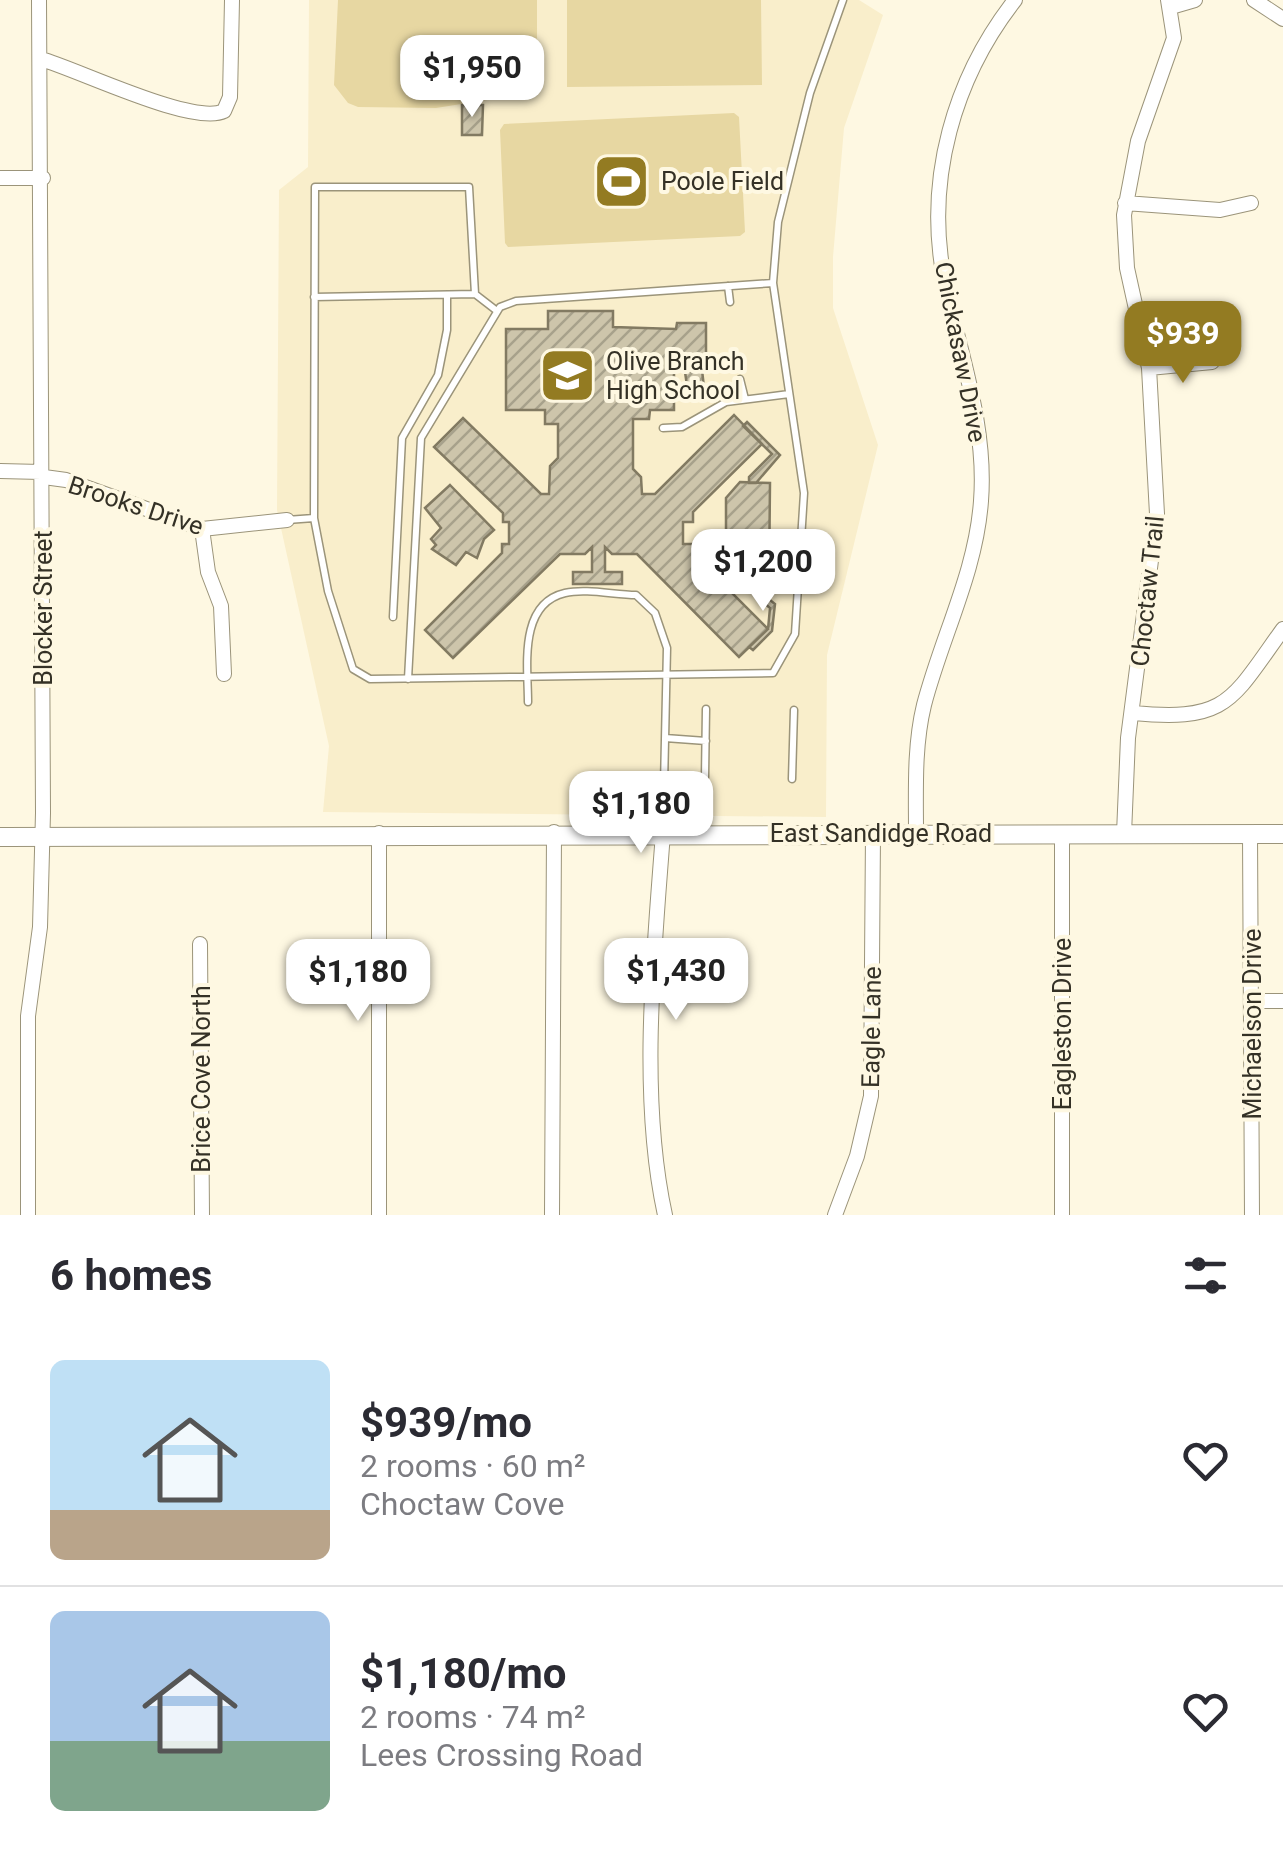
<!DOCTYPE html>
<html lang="en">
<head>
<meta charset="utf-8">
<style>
	:root { --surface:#fff; --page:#f7f7f7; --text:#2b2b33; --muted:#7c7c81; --line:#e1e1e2; --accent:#937b22 }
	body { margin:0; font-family:Roboto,sans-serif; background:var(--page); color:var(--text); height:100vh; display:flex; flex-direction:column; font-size:38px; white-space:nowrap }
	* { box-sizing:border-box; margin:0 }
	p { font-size:32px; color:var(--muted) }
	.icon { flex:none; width:55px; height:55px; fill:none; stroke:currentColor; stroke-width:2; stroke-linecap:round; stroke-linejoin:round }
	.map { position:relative; height:1215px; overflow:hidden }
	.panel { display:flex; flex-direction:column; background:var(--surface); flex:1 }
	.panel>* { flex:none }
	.price { position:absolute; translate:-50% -85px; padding:0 22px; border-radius:20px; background:#fff; color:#222; font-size:32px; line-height:65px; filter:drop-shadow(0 2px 5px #0008) }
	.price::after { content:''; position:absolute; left:50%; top:60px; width:30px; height:22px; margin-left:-15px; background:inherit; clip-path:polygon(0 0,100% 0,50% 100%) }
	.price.on { background:var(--accent); color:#fff }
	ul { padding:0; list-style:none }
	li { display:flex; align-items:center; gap:30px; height:250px; padding:0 50px }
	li+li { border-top:2px solid var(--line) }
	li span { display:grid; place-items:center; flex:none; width:280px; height:200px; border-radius:15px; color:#555 }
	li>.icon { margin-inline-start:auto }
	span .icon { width:120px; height:120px; fill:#fffc; stroke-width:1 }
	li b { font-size:42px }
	h2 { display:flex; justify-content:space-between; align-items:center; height:120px; padding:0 50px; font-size:42px }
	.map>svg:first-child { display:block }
</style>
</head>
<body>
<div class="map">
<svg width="1283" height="1215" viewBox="0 0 1283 1215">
	<defs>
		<pattern id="building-hatch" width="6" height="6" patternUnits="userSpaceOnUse" patternTransform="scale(2.5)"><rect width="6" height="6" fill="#cdc5ab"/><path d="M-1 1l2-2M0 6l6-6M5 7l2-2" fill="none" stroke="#a7a18b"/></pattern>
	</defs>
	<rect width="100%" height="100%" fill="#fef8e2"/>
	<path fill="#f9eecb" d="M309,0H859L883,15L844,128L833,257V308L878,445L827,655L826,817L323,812L329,746L277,510L279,190L308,167Z"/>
	<path fill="#e7d7a2" d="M338,0H537V66L531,93L436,108L358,107L348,103L334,85Z
		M567,0H761L762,85L567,87Z
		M734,113L739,117L745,232L740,236L508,247L505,243L500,130L504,124Z"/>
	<path fill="url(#building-hatch)" stroke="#827a62" stroke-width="2.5" d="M462,105H483L482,135H462Z
		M548,311H613V327L676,329L677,323H706V361L674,360V410H650L649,419H633V469L641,477L642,494H655L734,415L762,444L693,512V522H683V544H694V555L768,629L739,657L637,554H612L605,547V572H622V584H573V572H592V547L585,554H560L453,658L425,630L502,553V544H509V522H503V513L434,447L463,418L541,494H549L550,466L558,458V424H545V410H506V329H548Z
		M702,370L705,396L689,399L685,372Z
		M747,422L780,455L756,483H749V477L772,454L743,426Z
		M740,482L770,483L769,583H739L726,568V498Z
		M450,485L494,530L484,539L477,558L466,552L456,565L432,549L436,545L431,539L441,528L425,508Z
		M748,583H755V588L775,604L772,631L753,650L749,647L768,629L770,608L748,589Z"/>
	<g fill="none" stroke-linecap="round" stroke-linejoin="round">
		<defs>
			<path id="lane" d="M728,286L730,302
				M314,297L475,294
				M740,379L745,399
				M663,428L682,427L726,402L789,394
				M314,518L315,187H469L475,294L497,311
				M287,520L314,518L328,591L353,669L370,679L773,673L795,634L804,493L773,283L778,222L810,93L843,0
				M393,617L402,438L438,375L447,330V295
				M408,679L421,438L500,307L516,301L773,283
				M528,702C528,667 518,604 565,593C586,588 615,595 636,595L655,613L667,648L663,831
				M665,738L706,741
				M705,777L706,709
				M635,779L664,780
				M792,779L794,710"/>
			<path id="street" d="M1254,0L1283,19
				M1171,7L1195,0
				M41,59C79,70 193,126 224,111L230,97L232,0
				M0,178H43
				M1125,203L1220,210L1251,203
				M1149,368L1212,362
				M0,471L41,472
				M44,477L66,480L202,529L287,520
				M202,529L208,572L221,606L224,674
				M1133,713C1228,722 1231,701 1283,629
				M663,833C654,954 639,1096 665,1215
				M916,833C916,790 914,746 924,705C942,636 976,572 981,501C987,424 959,352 944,278C925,179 954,78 1015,0
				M1124,834L1128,738L1157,514L1149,368L1127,268L1124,215L1138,141L1174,38L1168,0
				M1250,834L1252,1215
				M200,944L202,1215
				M1253,1001H1283
				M28,1215V1016L40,927L43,813L39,0
				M379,1215V833
				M552,1215L554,832
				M835,1215L857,1156L871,1096L873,833
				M1062,1215V833"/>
			<path id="secondary" d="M0,837L1283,834"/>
		</defs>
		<use href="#lane" stroke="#9b947a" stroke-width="9"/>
		<use href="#street" stroke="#9b947a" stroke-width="16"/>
		<use href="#secondary" stroke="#9b947a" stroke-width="20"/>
		<use href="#lane" stroke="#fff" stroke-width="6"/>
		<use href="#street" stroke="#fff" stroke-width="14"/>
		<use href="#secondary" stroke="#fff" stroke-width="18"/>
	</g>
	<defs>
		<symbol id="stadium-square" viewBox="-11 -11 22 22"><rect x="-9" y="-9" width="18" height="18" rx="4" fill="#937b22" stroke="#fef8e2"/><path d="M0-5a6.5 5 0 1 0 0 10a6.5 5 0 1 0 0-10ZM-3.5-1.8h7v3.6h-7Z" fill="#fff"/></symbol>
		<symbol id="school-square" viewBox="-11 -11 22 22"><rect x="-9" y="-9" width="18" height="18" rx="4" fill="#937b22" stroke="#fef8e2"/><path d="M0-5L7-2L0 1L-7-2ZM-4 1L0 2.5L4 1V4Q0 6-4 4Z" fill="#fff"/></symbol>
	</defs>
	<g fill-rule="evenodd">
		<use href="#stadium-square" x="590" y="150" width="63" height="63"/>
		<use href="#school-square" x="536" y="344" width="63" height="63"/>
	</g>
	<g text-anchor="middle" stroke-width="8" stroke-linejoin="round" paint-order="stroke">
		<g font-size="25" fill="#343126" stroke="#fef8e2" text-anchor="start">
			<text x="661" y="190">Poole Field</text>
			<text x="606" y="370">Olive Branch<tspan x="606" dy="29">High School</tspan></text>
		</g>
		<g font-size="25" fill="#343126" stroke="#fef8e2">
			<text transform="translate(961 352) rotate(79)" y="9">Chickasaw Drive</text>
			<text transform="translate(136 505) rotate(18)" y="9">Brooks Drive</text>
			<text transform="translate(1147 591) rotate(-84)" y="9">Choctaw Trail</text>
			<text transform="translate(43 608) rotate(-90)" y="9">Blocker Street</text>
			<text x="881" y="842">East Sandidge Road</text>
			<text transform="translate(1062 1024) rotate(-90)" y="9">Eagleston Drive</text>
			<text transform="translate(1252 1024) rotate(-90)" y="9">Michaelson Drive</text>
			<text transform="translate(871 1027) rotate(-89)" y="9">Eagle Lane</text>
			<text transform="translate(201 1079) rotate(-90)" y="9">Brice Cove North</text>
		</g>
	</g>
</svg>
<b class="price" style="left:472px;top:120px">$1,950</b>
<b class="price on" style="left:1183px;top:386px">$939</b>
<b class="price" style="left:763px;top:614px">$1,200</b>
<b class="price" style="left:641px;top:856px">$1,180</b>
<b class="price" style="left:676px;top:1023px">$1,430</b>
<b class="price" style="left:358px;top:1024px">$1,180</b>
</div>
<section class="panel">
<h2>6 homes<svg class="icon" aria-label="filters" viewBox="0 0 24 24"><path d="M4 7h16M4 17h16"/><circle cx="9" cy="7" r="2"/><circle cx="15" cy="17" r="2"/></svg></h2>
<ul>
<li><span style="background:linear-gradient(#bfe0f5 75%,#b9a48a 0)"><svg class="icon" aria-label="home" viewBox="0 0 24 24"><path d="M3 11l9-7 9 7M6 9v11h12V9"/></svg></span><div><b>$939/mo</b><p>2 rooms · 60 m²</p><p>Choctaw Cove</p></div><svg class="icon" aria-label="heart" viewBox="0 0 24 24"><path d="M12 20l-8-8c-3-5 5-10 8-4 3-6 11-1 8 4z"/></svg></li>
<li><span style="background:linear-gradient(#a9c7e8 65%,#7fa58c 0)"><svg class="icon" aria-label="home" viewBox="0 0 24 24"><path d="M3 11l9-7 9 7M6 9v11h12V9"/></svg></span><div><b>$1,180/mo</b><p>2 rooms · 74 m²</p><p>Lees Crossing Road</p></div><svg class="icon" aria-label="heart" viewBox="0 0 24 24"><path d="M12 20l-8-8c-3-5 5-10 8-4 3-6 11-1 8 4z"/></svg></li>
</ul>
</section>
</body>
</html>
